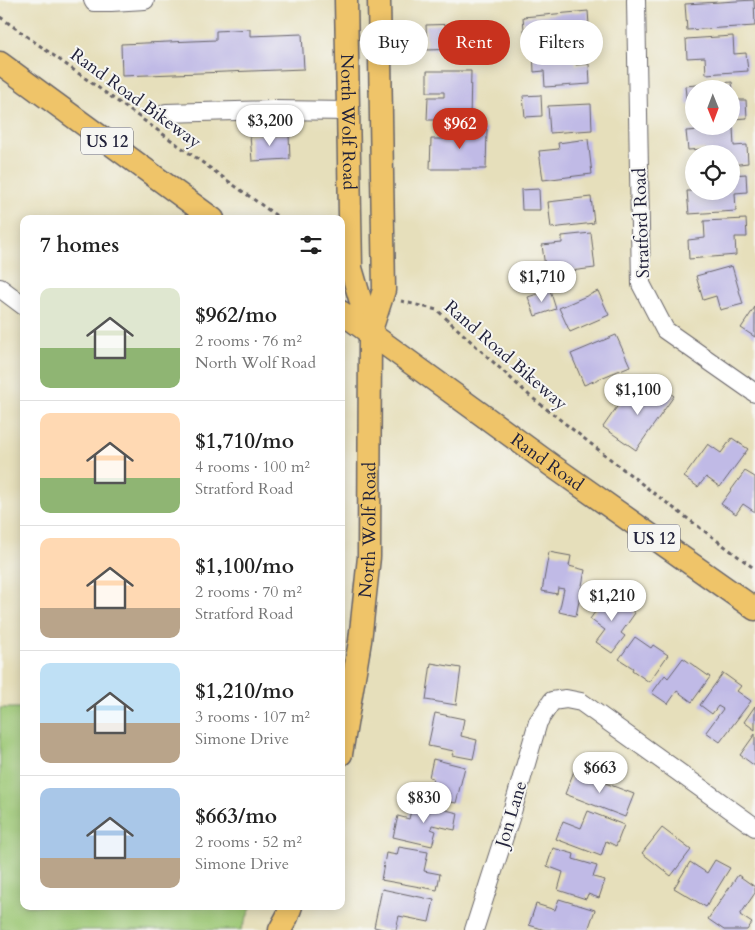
<!DOCTYPE html>
<html lang="en">
<head>
<meta charset="utf-8">
<style>
	:root { --surface:#fff; --page:#f2f2f2; --text:#222; --muted:#767676; --line:#e0e0e0; --accent:#c8321e }
	body { margin:0; font-family:Cardo,serif; background:var(--page); color:var(--text); height:100vh; display:flex; flex-direction:column; font-size:19px; white-space:nowrap }
	* { box-sizing:border-box; margin:0 }
	p { font-size:16px; color:var(--muted) }
	.icon { flex:none; width:28px; height:28px; fill:none; stroke:currentColor; stroke-width:2; stroke-linecap:round; stroke-linejoin:round }
	.map { position:relative; flex:1; overflow:hidden }
	.side { position:absolute; left:20px; top:215px; width:325px; height:695px; display:flex; flex-direction:column; background:var(--surface); border-radius:10px; box-shadow:0 2px 12px #0003 }
	.side>* { flex:none }
	.hud { position:absolute; left:360px; top:20px; width:320px; height:45px; display:flex; gap:10px }
	.needle { width:32px; rotate:179deg }
	.buttons { position:absolute; left:685px; top:80px; display:grid; gap:10px }
	.buttons a { display:grid; place-items:center; width:55px; height:55px; border-radius:50%; background:var(--surface); box-shadow:0 2px 12px #0003; font-size:25px }
	.price { position:absolute; translate:-50% -42px; padding:0 11px; border-radius:18px; background:#fff; color:#222; font-size:16px; line-height:32px; filter:drop-shadow(0 1px 2px #0008) }
	.price::after { content:''; position:absolute; left:50%; top:30px; width:15px; height:11px; margin-left:-8px; background:inherit; clip-path:polygon(0 0,100% 0,50% 100%) }
	.price.active { background:var(--accent); color:#fff }
	ul { padding:0; list-style:none }
	li { display:flex; align-items:center; gap:15px; height:125px; padding:0 20px }
	li+li { border-top:1px solid var(--line) }
	li span { display:grid; place-items:center; flex:none; width:140px; height:100px; border-radius:10px; color:#555 }
	li>.icon { margin-inline-start:auto }
	span .icon { width:60px; height:60px; fill:#fffc; stroke-width:1 }
	li b { font-size:21px }
	h2 { display:flex; justify-content:space-between; align-items:center; height:60px; padding:0 20px; font-size:21px }
	.chip { padding:0 18px; border-radius:22px; background:var(--surface); box-shadow:0 2px 12px #0003; font-size:18px; line-height:45px }
	.chip.active { background:var(--accent); color:#fff }
	.map>svg:first-child { display:block }
</style>
</head>
<body>
<div class="map">
<svg width="755" height="930" viewBox="0 0 755 930">
	<rect width="100%" height="100%" fill="#f6f6f2"/>
	<filter id="ink" filterUnits="userSpaceOnUse"><feTurbulence type="fractalNoise" baseFrequency=".02" numOctaves="2"/><feDisplacementMap in="SourceGraphic" scale="10" xChannelSelector="R" yChannelSelector="G"/><feConvolveMatrix kernelMatrix="1 2 1 2 8 2 1 2 1" color-interpolation-filters="sRGB"/></filter>
	<filter id="wash" filterUnits="userSpaceOnUse"><feTurbulence type="fractalNoise" baseFrequency=".0096" numOctaves="4" result="noise"/><feDisplacementMap in="SourceGraphic" scale="20" xChannelSelector="R" yChannelSelector="G"/><feGaussianBlur stdDeviation="1.12" result="paint"/><feColorMatrix in="noise" values="0 0 0 0 0 0 0 0 0 0 0 0 0 0 0 0 0 1.4 0 .05"/><feComposite in="paint" operator="in"/></filter>
	<g filter="url(#wash)">
		<rect width="100%" height="100%" fill="#e6dfbb"/>
		<path fill="#9cc774" stroke="#5f7458" d="M0,708H24V906H252L241,930H0Z"/>
		<g id="blocks">
			<path fill="#c0bae6" d="M754,0L755,26L687,30L685,4Z
				M588,11L590,38L525,43L523,17Z
				M490,23L491,48L427,50L426,25Z
				M250,29V36L302,34L304,69L122,76L121,44L216,40V31Z
				M733,36L734,54L746,53L748,71L706,74L705,57L687,58L686,39Z
				M570,47L571,59L575,58L576,65L589,64L590,84L545,87L544,71L534,72L533,50Z
				M427,71H471L470,120H427L428,97H444V92H427Z
				M732,82L734,100H746L747,118L731,119V89H694V104L687,105L685,86Z
				M541,95L542,116L525,117L523,96Z
				M591,104L592,130L550,133L548,106Z
				M733,128L734,146L747,145L748,163L731,165V154H705V149L688,150L686,131Z
				M445,129H487L486,169H430L431,139H445Z
				M289,134L290,159L252,161L250,135Z
				M588,139L592,174L543,180L539,151L559,149L558,143Z
				M746,174L747,192L735,193L736,211L689,214L687,191H731V175Z
				M539,189L540,210H522L521,190Z
				M591,197L594,223L551,228L548,202Z
				M746,219L747,237H735L736,255L689,259L688,240L705,238L704,221Z
				M591,233L595,268L546,274L542,245L562,243V236Z
				M732,266L743,304L720,310L716,296L703,300L696,276Z
				M550,290L556,309L535,316L528,297Z
				M598,291L609,315L570,332L559,308Z
				M755,307V337L741,328Z
				M616,335L630,366L584,385L571,354Z
				M658,384L674,396L636,450L603,427L630,388L647,400Z
				M732,438L748,449L720,487L706,477L698,487L684,477L708,444L721,453Z
				M745,471L755,477V512L743,504L736,514L721,504Z
				M549,552L571,556L569,566L585,570L576,616L559,612L564,589L558,588L557,594L542,591Z
				M608,594L635,613L621,633L625,636L612,653L596,642L605,630L590,619Z
				M635,637L651,648L653,645L668,655L649,682L632,670L633,668L619,659Z
				M683,658L710,677L692,702L677,691L668,704L652,693L665,675L668,678Z
				M431,663L461,668L456,705L426,700Z
				M723,673L741,686L737,691L751,701L720,742L706,732L723,709L718,706L712,714L700,705Z
				M755,706V730L744,722Z
				M435,713L464,719L461,736L477,740L473,759L452,755L454,751L428,746Z
				M755,734V766L740,755Z
				M433,759L465,767L456,803L429,797L433,778L429,777Z
				M574,771L634,794L625,817L565,794Z
				M413,802L458,813L455,830L432,825L431,829L436,831L432,846L393,837L398,816L409,819Z
				M588,811L624,825L616,846L606,841L601,856L556,839L563,821L581,828Z
				M662,828L691,850L671,876L642,853Z
				M399,847L428,852L424,871L440,874L437,890L381,880L386,853L397,855Z
				M553,848L574,854L573,859L597,866L593,877L605,880L599,898L588,894L586,899L558,890L563,872L547,866Z
				M715,860L730,868L706,907L674,888L690,862L707,873Z
				M738,875L755,887V893L740,915L752,923L747,930H724L708,919Z
				M382,889L434,900L429,922L399,916L396,930H388L374,927Z
				M559,899L595,910L588,930H545L529,925L536,904L555,910Z"/>
		</g>
	</g>
	<g filter="url(#ink)">
		<use href="#blocks" fill-opacity="0" stroke="#676468" stroke-width="1"/>
		<g fill="none" stroke-linecap="round" stroke-linejoin="round">
			<defs>
				<path id="minor" d="M93,0L94,2H111L145,0
					M636,0L641,284L665,330L755,393
					M166,113L273,110L349,111
					M0,288L24,306
					M474,930L512,812L538,722L552,701L566,699L581,702L755,827"/>
				<g id="major">
					<path id="s1" d="M346,0L351,268L370,333"/>
					<path d="M0,63L213,219"/>
					<path id="s2" d="M341,312L554,467L755,609"/>
					<path id="s3" d="M341,754L360,641L369,557L370,333L384,290L379,0"/>
					<path d="M280,930L287,917L291,906"/>
				</g>
			</defs>
			<use href="#minor" stroke="#676468" stroke-width="20"/>
			<use href="#major" stroke="#676468" stroke-width="25"/>
			<path stroke="#676468" stroke-width="3" stroke-dasharray="4 4" stroke-linecap="butt" d="M0,17L281,219
				M401,301L437,310L530,396L651,491L755,569"/>
			<use href="#minor" stroke="#fff" stroke-width="18"/>
			<use href="#major" stroke="#efc469" stroke-width="22"/>
		</g>
	</g>
	<g text-anchor="middle" stroke-width="4" stroke-linejoin="round" paint-order="stroke">
		<g fill="#f6f6f2" stroke="#626272" stroke-width="1">
			<rect x="81" y="127.5" width="52" height="27" rx="4"/>
			<rect x="628" y="524.5" width="52" height="27" rx="4"/>
		</g>
		<g font-size="16" font-weight="bold" fill="#22223b">
			<text x="107" y="147">US 12</text>
			<text x="654" y="544">US 12</text>
		</g>
		<g font-size="18" fill="#22223b" stroke="#f6f6f2">
			<text transform="translate(136 98) rotate(36)" y="6">Rand Road Bikeway</text>
			<text dy="6" stroke="none"><textPath href="#s1" startOffset="122">North Wolf Road</textPath></text>
			<text transform="translate(641 223) rotate(-92)" y="6">Stratford Road</text>
			<text transform="translate(506 355) rotate(41)" y="6">Rand Road Bikeway</text>
			<text dy="6" stroke="none"><textPath href="#s2" startOffset="255">Rand Road</textPath></text>
			<text dy="6" stroke="none"><textPath href="#s3" startOffset="226">North Wolf Road</textPath></text>
			<text transform="translate(511 814) rotate(-73)" y="6">Jon Lane</text>
		</g>
	</g>
</svg>
<div class="buttons">
<a><svg class="needle" viewBox="-14 -14 28 28"><path d="M0-13l5 13h-10z" fill="#e53935"/><path d="M0 13l5-13h-10z" fill="#767676"/></svg></a>
<a><svg class="icon" aria-label="locate" viewBox="0 0 24 24"><circle cx="12" cy="12" r="6"/><path d="M12 2v4M12 18v4M2 12h4M18 12h4"/></svg></a>
</div>
<b class="price" style="left:270px;top:147px">$3,200</b>
<b class="price active" style="left:460px;top:150px">$962</b>
<b class="price" style="left:542px;top:303px">$1,710</b>
<b class="price" style="left:638px;top:416px">$1,100</b>
<b class="price" style="left:612px;top:622px">$1,210</b>
<b class="price" style="left:600px;top:794px">$663</b>
<b class="price" style="left:424px;top:824px">$830</b>
<div class="hud">
<a class="chip">Buy</a>
<a class="chip active">Rent</a>
<a class="chip">Filters</a>
</div>
<section class="side">
<h2>7 homes<svg class="icon" aria-label="filters" viewBox="0 0 24 24"><path d="M4 7h16M4 17h16"/><circle cx="9" cy="7" r="2"/><circle cx="15" cy="17" r="2"/></svg></h2>
<ul>
<li><span style="background:linear-gradient(#dfe7d0 60%,#8fb573 0)"><svg class="icon" aria-label="home" viewBox="0 0 24 24"><path d="M3 11l9-7 9 7M6 9v11h12V9"/></svg></span><div><b>$962/mo</b><p>2 rooms · 76 m²</p><p>North Wolf Road</p></div></li>
<li><span style="background:linear-gradient(#ffd9b3 65%,#8fb573 0)"><svg class="icon" aria-label="home" viewBox="0 0 24 24"><path d="M3 11l9-7 9 7M6 9v11h12V9"/></svg></span><div><b>$1,710/mo</b><p>4 rooms · 100 m²</p><p>Stratford Road</p></div></li>
<li><span style="background:linear-gradient(#ffd9b3 70%,#b9a48a 0)"><svg class="icon" aria-label="home" viewBox="0 0 24 24"><path d="M3 11l9-7 9 7M6 9v11h12V9"/></svg></span><div><b>$1,100/mo</b><p>2 rooms · 70 m²</p><p>Stratford Road</p></div></li>
<li><span style="background:linear-gradient(#bfe0f5 60%,#b9a48a 0)"><svg class="icon" aria-label="home" viewBox="0 0 24 24"><path d="M3 11l9-7 9 7M6 9v11h12V9"/></svg></span><div><b>$1,210/mo</b><p>3 rooms · 107 m²</p><p>Simone Drive</p></div></li>
<li><span style="background:linear-gradient(#a9c7e8 70%,#b9a48a 0)"><svg class="icon" aria-label="home" viewBox="0 0 24 24"><path d="M3 11l9-7 9 7M6 9v11h12V9"/></svg></span><div><b>$663/mo</b><p>2 rooms · 52 m²</p><p>Simone Drive</p></div></li>
</ul>
</section>
</div>
</body>
</html>
